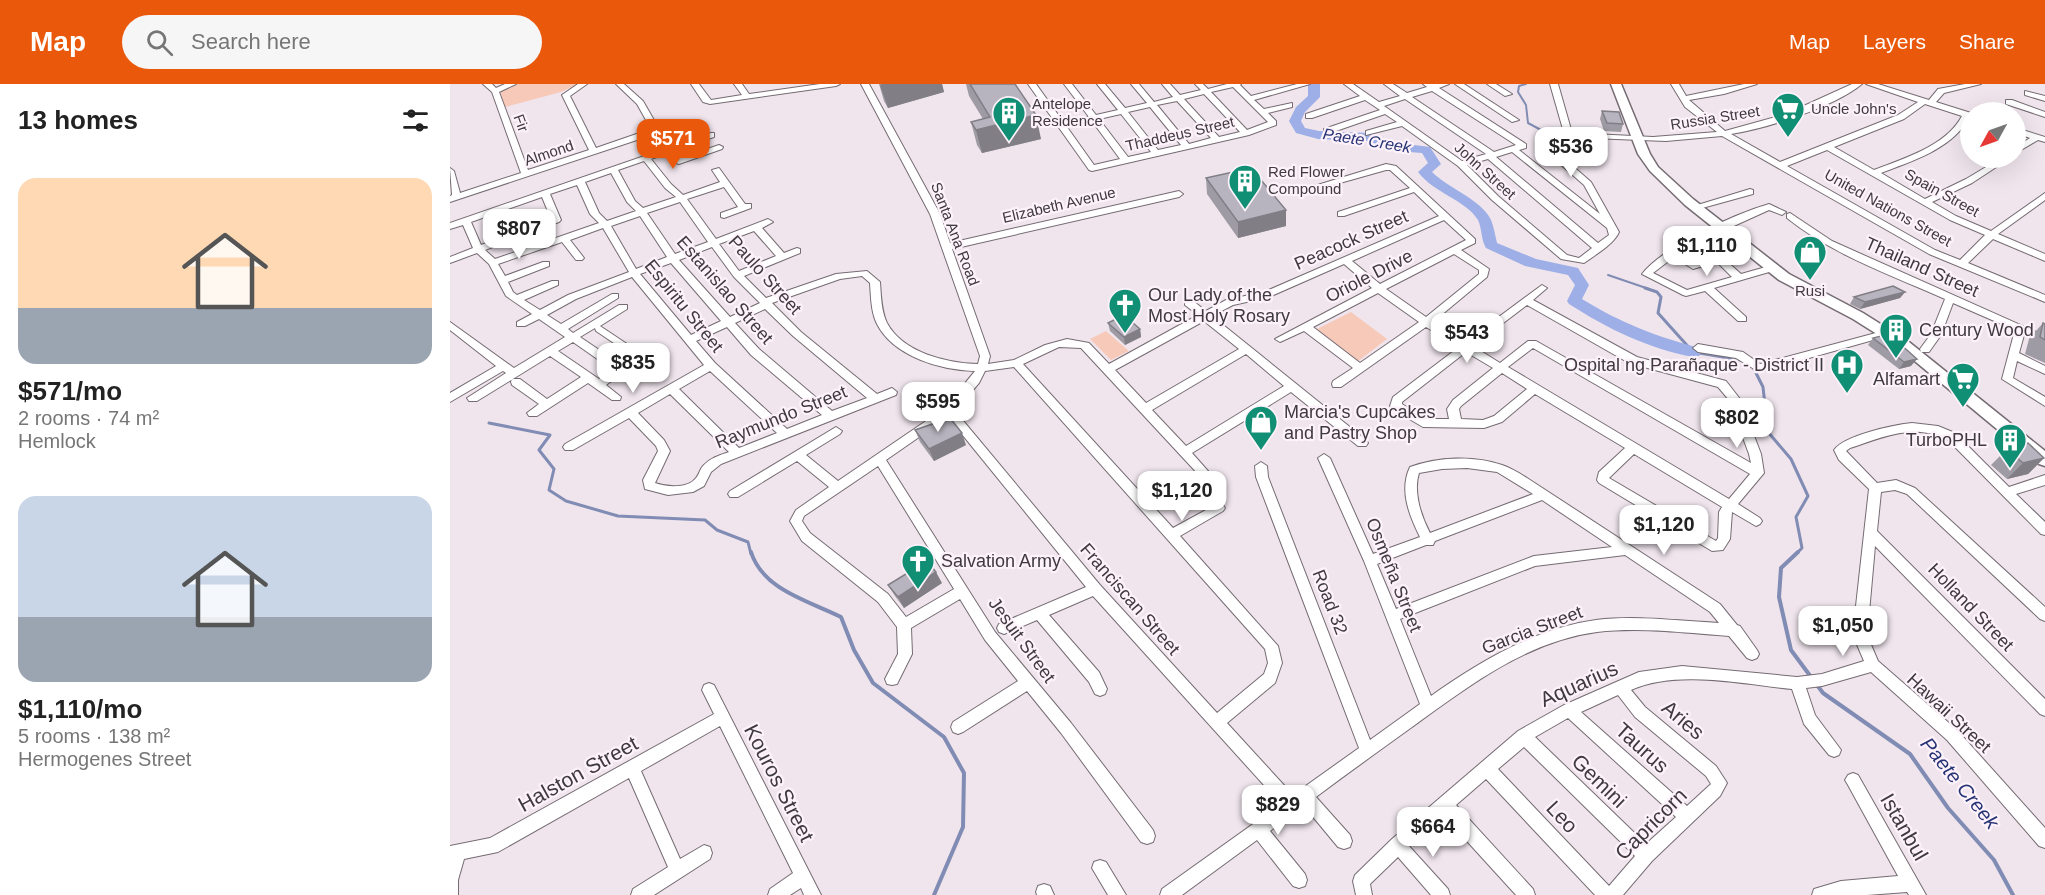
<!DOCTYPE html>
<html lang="en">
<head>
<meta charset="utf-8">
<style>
	:root { --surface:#fff; --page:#f6f6f6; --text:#222; --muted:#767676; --accent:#ea580c }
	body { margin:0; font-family:Arial,sans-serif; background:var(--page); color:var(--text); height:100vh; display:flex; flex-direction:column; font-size:22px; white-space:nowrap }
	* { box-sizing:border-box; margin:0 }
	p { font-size:20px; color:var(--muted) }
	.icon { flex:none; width:33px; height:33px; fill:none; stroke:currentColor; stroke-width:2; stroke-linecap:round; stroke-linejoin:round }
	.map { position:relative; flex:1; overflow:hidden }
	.sheet { display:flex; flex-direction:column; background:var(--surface); width:450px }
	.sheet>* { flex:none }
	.needle { width:39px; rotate:230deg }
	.buttons { position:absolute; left:1510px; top:18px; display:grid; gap:12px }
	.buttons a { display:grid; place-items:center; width:66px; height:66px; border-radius:50%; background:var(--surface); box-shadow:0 6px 24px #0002; font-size:30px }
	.price { position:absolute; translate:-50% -51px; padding:0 14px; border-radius:12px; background:#fff; color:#222; font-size:20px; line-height:39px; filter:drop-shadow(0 2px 3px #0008) }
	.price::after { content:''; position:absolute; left:50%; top:36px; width:18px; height:14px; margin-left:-9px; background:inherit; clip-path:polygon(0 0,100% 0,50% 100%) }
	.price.active { background:var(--accent); color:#fff }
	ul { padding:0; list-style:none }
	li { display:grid; align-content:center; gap:12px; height:318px; padding:0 18px }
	li span { display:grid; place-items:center; height:186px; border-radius:18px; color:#555 }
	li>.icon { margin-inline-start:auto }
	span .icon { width:108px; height:108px; fill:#fffc; stroke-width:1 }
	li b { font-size:26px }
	h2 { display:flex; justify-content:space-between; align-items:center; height:72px; padding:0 18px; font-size:26px }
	header { display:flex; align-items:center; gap:36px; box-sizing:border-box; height:84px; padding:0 30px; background:var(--accent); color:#fff }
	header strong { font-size:28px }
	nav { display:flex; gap:33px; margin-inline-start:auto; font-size:21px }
	.search { width:420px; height:54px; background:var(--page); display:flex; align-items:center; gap:15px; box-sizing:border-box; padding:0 21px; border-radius:33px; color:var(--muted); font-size:22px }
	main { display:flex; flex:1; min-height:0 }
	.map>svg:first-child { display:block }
</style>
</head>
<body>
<header>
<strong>Map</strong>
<div class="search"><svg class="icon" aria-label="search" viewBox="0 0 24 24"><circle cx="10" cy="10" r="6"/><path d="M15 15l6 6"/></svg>Search here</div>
<nav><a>Map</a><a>Layers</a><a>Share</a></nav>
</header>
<main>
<section class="sheet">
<h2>13 homes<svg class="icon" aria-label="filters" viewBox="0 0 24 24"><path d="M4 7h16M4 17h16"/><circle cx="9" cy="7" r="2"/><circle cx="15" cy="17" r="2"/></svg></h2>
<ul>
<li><span style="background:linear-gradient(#ffd9b3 70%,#9aa5b1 0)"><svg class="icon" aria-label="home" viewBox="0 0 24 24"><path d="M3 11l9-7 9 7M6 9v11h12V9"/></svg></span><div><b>$571/mo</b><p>2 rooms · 74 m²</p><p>Hemlock</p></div></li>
<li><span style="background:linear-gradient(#c9d6e8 65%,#9aa5b1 0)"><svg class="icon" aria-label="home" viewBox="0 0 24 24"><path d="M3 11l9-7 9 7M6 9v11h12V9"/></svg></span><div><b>$1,110/mo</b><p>5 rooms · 138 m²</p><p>Hermogenes Street</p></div></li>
</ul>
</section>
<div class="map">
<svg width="1595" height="811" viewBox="0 0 1595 811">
	<rect width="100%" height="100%" fill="#f0e5ed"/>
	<path fill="#f7c9b9" d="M68,0H128L111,8L55,23L50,8Z
		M901,228L937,255L907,278L867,245Z
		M656,247L679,267L661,276L640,255Z"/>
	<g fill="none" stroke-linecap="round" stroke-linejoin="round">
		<path stroke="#808cb3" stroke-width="2" d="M1076,0L1069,2L1068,8L1076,21L1078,39L1093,47
			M1158,191L1199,205"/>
		<path stroke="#808cb3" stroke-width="3" d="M1195,204L1207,208L1211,213L1208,229L1243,268L1291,276
			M1304,285L1313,303L1318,348L1341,375L1358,412L1346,433L1352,464L1346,470
			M39,339L100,351L89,366L104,385L99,406L116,417L168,432L255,436L267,446L298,458L301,470"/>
		<path stroke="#808cb3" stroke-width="4" d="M301,468C313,506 359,517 391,533L404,566L423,599L494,653L514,689L513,743L484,811
			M1348,468L1331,484L1329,513L1341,566L1361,593
			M1367,601L1373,609L1460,670L1498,724L1544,776L1563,811"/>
		<path fill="#9dafe6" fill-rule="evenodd" d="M858,0H870V13L855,28L851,37L855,44L869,47L920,49L948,59L980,63L991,80L982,88C998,104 1032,116 1041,136C1044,143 1045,151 1047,159L1086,175L1128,184L1139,201L1132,215C1173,240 1203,251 1249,264L1251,268L1249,272L1243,273C1197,264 1158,245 1119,220L1117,217L1125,201L1118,191L1075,182L1036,164C1031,156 1032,144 1028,136C1016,116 985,110 968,88L978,79L972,69L946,67L918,57L868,55L846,49L839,37L846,23L858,12Z"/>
		<defs>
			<path id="minor" d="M33,0H42L46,4L55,0H66L49,8L78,86L139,66L112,11L128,0H137L120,12L146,64L201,45L187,20L166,0H174L193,17L209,45L205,50L0,118V112L2,111L0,84L4,87L10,109L71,89L42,8Z
				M241,0H249L261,16L292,11L284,0H292L299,10L370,0H390L386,2L260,20L253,18Z
				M411,0H419L490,130L500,159L729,107L733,110L729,113L502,165L540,272L538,280L564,276L595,261L617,255L639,259L659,280L748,231L735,221V217H743L756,227L776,216L814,208L989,132L964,108L894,132H888V128L960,104L940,86H936L865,106L861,103L936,80L946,82L1025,155V159L1011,166L1039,185L1037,193L983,238L1015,258L1092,201L1097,204L1083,216L1187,273L1276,297L1290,315L1311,370L1314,389L1288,420L1310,434L1312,437L1310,440L1306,442L1282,428L1280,455L1273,466L1262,467L1149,399L1147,396L1149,388L1175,364L1085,310L1052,338L1034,344L973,343L942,325L940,322L943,313L1009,263L976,243L891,303H883L882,300L883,297L903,284L854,247L830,258L825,255L922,204L894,180L819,213L783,221L762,232L916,356L918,359L916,362H908L841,308L742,369L758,387L752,392L748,390L631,264L609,263L573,280L723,444L765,421H773L775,424L773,427L730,452L828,562L832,579L825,599L777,639L843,711L909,664L806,393L805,382L811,378L817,382L818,393L920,656L970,620L914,477L868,374L874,370L880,374L923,470L970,453C959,431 949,406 960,383C987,373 1024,371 1052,381C1061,384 1069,389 1077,394L1270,520L1287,541L1290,542L1307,566L1309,570L1307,574L1302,576L1297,574L1279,552C1235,549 1191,543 1147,548C1077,557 1017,603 962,643C930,666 898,689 866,713L900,751L902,757L900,763L894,765L888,763L854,722L820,747L855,790L857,796L855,802L849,804L843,802L807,756L732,811H710L712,805L831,720L643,512L599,531L649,588L657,605L655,610L650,612L645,610L639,598L587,536L554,550L549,548L547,544L549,540L636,503L498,333L436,376L545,548L621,639L703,746L705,752L703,758L697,760L691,758L611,649L577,607L513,648L508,650L503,648L501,643L503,638L568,597L535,556L510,515L461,544L462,570L447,600L442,601L437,600L435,595L448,570L447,543L428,518L352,457L340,437L346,426L379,403L347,377L288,413H280L278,410L280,407L386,343L392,347L390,350L356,371L388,397L495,324L525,287C491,286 444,273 427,240C421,228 421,213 420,199L412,192L390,195L322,219L351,248L427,310L442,304L447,308L446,311L271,380L261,388L254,402L243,408L218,411L195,405L193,396L208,367L206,362L179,334L123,366H115L113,363L115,360L254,281L182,193L126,215L97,231L111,240L162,210H168V214L118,245L123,249L169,221H177V225L150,242L195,272L156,301L171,313L170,316H162L138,299L87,332H79L77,329L89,320L62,301L61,298L62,295H70L97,315L131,293L100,272L27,317H19L17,314L56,289L53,287L0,318V309L46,282L0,246V238L64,284L115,253L89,235L75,242H67V238L82,230L56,212L39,180L27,169L0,179V173L23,164L13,141L0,145V139L261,49H264V53L225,66L231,74L269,61L273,63L272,65L229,80L226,79L218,69L201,75L221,100L233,111L270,98L262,86L269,84L295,120H301V124L274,134L271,133V129L288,123L274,103L237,115L266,155L318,135L323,138L312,144L334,169L347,164L350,165V169L294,192L316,214L386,190L417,187L430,198C431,211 431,227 437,239C453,269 497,279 528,280L530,272L480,130ZM194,77L215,104L226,113L193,124L185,117L168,86ZM161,89L177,118L186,127L157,137L149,129L135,98ZM127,101L140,130L149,139L45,175L35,166L109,138L111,136L100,110ZM92,113L101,135L31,161L21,138ZM230,118L258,158L225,170L197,129ZM190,132L217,173L186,185L161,142ZM994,136L1016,156L930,200L902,177ZM153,144L179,188L118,211L90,226L74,216L108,201V197H102L67,211L63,208L58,198L99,182V178H93L55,192L48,180L112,158L126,176H132L134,174L120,156ZM304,147L326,172L289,187L269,160ZM262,163L284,193L310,219L280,233L229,176ZM1004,170L1029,186V190L976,233L936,205ZM221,179L271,237L241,251L190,190ZM928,209L969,238L910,279L863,243ZM1077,221L1179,279L1268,303L1279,316L1299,370L1301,379L1086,257H1078L1050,279L1023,262ZM315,225L343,252L417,314L382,327L309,265L285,239ZM754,237L789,265L696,319L665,286ZM277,243L301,271L372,331L337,345L265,279L246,257ZM145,244L146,247L183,272L170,280L130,253ZM123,258L163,286L149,295L108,267ZM1083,264L1300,390L1279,415L1058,283ZM1016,268L1043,284L1003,316L997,325L999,335H975L952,320V318ZM796,270L834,302L736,362L702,326ZM564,283L815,565L818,579L814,590L767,629L650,501L505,327L529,299L535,287ZM260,287L327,349L289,364L229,305ZM1052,289L1077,305L1044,332L1033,336L1011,335L1009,325L1011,322ZM220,310L279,368C270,371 260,374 253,382C250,385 249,391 246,394C238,405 216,403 205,399L220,367L214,356L188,329ZM1184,370L1272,423L1269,428L1268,454L1266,457L1159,394ZM428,382L504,505L456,533L438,510L360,449L352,437L354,432ZM1017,384L1047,388L1083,410L980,449C971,432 963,408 969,389L992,385ZM1092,416L1162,463L1084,472L946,525L927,480L976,461H983L985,457ZM1175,471L1260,528L1269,539C1228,537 1187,531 1146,536C1086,544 1029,578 981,612L950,535L1085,482Z
				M578,0H586L614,39L639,33L614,0H622L646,31L668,26L647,0H655L675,24L697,19L681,0H689L704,18L723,13L712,0H720L730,11L751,6L745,0H753L758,5L777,0H791L790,1L801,12L847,0H860L804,16L814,25L842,19V23L818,29L826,37V41L799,51L642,87L639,86ZM783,3L818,38L797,46L761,8ZM754,10L790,48L769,53L734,15ZM727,17L761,54L739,60L707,21ZM700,23L731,61L708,66L678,28ZM671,30L701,68L678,73L649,35ZM642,37L670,75L644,81L617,43Z
				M894,0H903L929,18L950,12L934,0H943L957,9L977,3L973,0H999L989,4L1076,60V64L1069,66L1150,130L1134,101L1086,59V55H1092L1141,98L1169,148C1164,160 1145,171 1134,179L1111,175L1042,116L1008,82L952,42L916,51V47L947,38L935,30L880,49H874V45L930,26L915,16L862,34H856V30L910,12ZM982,7L1066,61L1044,68L962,13ZM955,15L1036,70L1012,77L934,22ZM1062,68L1157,144L1159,151L1148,159L1046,73ZM1038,75L1142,164L1129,174L1117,171L1048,112L1017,81Z
				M1005,0H1014L1069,36L1062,38Z
				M1037,0H1046L1062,10L1055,12Z
				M1100,0H1108L1122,49L1203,53L1267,48L1235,23L1221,0H1229L1236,12L1294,0H1307L1274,10L1239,16L1275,47L1336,30L1402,0H1412C1384,23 1318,44 1281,50L1330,78L1448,31L1468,18L1416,0H1428L1479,16L1488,5L1515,0H1531L1494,9L1486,18L1521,29V34H1519C1502,65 1462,77 1431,89L1475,115L1516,95L1551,74H1560L1522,99L1482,118L1506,132L1541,147L1595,109V116L1548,150L1595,170V177L1543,155L1518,179L1595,211V218L1479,170L1272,52L1216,57L1115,53L1098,56V52L1114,49ZM1475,20L1512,32C1496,62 1455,74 1424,86L1384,63L1454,35ZM1377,66L1500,136L1535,151L1510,176L1485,166L1337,82Z
				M1575,7L1595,12V17L1575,11Z
				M1556,16H1562L1595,28V33L1556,20Z
				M1566,44L1595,53V58L1588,56L1566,69V63L1580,54L1566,49Z
				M1300,105L1303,106V110L1245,126L1241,123Z
				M1319,120L1336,128L1332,131L1319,126L1253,156L1291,190L1323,181L1328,184L1326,186L1264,204L1296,233V237H1288L1255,207L1236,212L1233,211L1192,190C1214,162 1285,130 1319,120ZM1246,160L1261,174L1244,179L1230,168ZM1224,173L1243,185L1267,178L1282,193L1237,206L1203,189Z
				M1340,129L1382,157L1595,252V259L1574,251L1569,269L1595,282V290L1567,277L1563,294L1595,313V322L1552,295L1565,246L1503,219L1491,251L1479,268H1471L1470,265L1481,250L1495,215C1441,191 1383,171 1337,134V130Z
				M1437,246L1441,247L1442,249L1441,251L1309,288L1286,274L1248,268L1243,264L1248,260L1293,268L1310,280Z
				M1462,339L1488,342L1505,349L1559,403L1595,391V401L1566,410L1595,438V451L1591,450L1497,355C1462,339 1434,353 1400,364L1396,367L1427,399L1446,396L1465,404L1595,523V537L1590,535L1457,410L1445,406L1431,408L1427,447L1595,615V632L1590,630L1425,462L1418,540L1419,556L1428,577L1507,646L1595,744V764L1589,762L1497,656L1421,588L1372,602L1356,604L1365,631L1391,666L1389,671L1384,673L1379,671L1354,640L1342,605C1293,600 1226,585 1181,606L1195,623L1266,682L1277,699L1270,712L1202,777L1173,811H1145L1036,695L1006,721L1083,805L1085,811H1066L994,732L959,762L998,805L1000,811H981L948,773L920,800L922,811H906L903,797L905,791L942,755L1068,647L1114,621L1189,588L1232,582L1347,593L1372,590L1414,577L1405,556L1404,540L1419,405L1389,376L1384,366C1395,351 1443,341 1462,339ZM1168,611L1185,633L1256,692L1261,700L1237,722L1131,628ZM1118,634L1226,733L1196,760L1085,653ZM1074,663L1185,772L1159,802L1048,685Z
				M259,599L264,601L371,811H354L351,804L340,811H318L320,805L343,789L270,642L191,687L230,775L254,761L260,763L262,769L260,775L204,811H181L183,805L218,783L179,694L48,768L14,775L8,796V811H0V762L40,754L264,630L252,606L254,601Z
				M1403,689L1408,691L1476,811H1459L1457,808L1417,811H1362L1364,805L1391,797L1448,792L1398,701L1395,696L1398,691Z
				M650,776L656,778L676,811H658L642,784L644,778Z
				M594,800L600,802L604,811H587L586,808L588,802Z"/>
			<path id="major" d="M1161,0H1171L1200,70L1208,83L1243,115L1339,190L1413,229L1459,258L1595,367V382L1589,380L1449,264L1403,235L1329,196L1235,121L1200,87L1188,70Z"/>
		</defs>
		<use href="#minor" stroke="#756b72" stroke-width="2"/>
		<use href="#major" stroke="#756b72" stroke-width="3"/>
		<use href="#minor" fill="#fff" fill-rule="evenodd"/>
		<use href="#major" fill="#fff" fill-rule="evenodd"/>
	</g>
	<path fill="#9e9ba4" d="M429,0H492L494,8L438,24L434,17Z
		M516,0H565L591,55L532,69L527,61L521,38L533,35L519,12Z
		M1152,27L1173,40L1171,48L1154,47L1150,35Z
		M756,94L836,142L788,154L757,110Z
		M1455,208L1450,214L1410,225L1400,220L1404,213Z
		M658,239L690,245L691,253L675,261L660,247Z
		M1593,239L1595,240V279L1575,270L1579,255Z
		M1423,254L1461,282L1449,285L1418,261Z
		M465,346L516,361L484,377L470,358Z
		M1557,365L1594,374L1578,390L1557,395L1541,381Z
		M492,499L454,524L445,512L438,501Z"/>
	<path fill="#817e86" d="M433,0H492L494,8L438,24L430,1Z
		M586,31L591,55L532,69L526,46Z
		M836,126V142L788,154V138Z
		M1455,208L1450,214L1410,225L1415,218Z
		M690,245L691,253L675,261L674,253Z
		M1467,275L1461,282L1449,285L1454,278Z
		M512,349L516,361L484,377L479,365Z
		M1594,374L1578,390L1557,395L1573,379Z
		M486,488L492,499L454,524L448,513Z"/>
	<path fill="#b8b4bf" stroke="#817e86" stroke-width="1.5" d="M520,0H565L586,31L526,46L521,38L540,33Z
		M1152,27L1169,28L1173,40L1157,39Z
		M801,84L836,126L788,138L756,94Z
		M1443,202L1455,208L1415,218L1404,213Z
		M674,231L690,245L674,253L658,239Z
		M1593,239L1595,240V256L1590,253Z
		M1439,250L1467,275L1454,278L1423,254Z
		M500,334L512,349L479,365L465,346Z
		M1578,359L1594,374L1573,379L1557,365Z
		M477,477L486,488L448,513L438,501Z"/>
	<defs>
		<symbol id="supermarket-pin" viewBox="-11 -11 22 30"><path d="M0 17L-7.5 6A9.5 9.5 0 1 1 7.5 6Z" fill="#118f75" stroke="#fdf2fa"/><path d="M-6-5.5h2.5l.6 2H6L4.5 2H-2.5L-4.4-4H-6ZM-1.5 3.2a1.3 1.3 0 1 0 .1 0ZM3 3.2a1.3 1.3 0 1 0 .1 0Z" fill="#fff"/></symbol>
		<symbol id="building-pin" viewBox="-11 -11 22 30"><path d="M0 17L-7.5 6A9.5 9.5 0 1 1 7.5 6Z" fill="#118f75" stroke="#fdf2fa"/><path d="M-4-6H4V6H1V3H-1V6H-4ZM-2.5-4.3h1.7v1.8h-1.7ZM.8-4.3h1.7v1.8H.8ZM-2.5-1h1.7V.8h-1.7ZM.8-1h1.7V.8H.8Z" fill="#fff"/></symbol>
		<symbol id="shop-pin" viewBox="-11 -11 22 30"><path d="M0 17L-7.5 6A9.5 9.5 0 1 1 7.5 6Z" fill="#118f75" stroke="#fdf2fa"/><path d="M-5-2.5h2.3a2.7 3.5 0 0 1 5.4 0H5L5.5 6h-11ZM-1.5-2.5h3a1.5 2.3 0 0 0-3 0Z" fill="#fff"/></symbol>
		<symbol id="church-pin" viewBox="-11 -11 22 30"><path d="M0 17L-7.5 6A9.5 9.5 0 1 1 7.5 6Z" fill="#118f75" stroke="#fdf2fa"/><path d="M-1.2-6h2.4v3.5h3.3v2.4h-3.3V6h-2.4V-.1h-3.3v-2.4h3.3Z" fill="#fff"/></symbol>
		<symbol id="hospital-pin" viewBox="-11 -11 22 30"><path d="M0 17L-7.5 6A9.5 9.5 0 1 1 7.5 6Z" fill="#118f75" stroke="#fdf2fa"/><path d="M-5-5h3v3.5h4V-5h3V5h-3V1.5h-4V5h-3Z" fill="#fff"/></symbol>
	</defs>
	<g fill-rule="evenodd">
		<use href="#supermarket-pin" x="1319" y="6" width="38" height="52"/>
		<use href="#building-pin" x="540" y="10" width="38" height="52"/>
		<use href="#building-pin" x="776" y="78" width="38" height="52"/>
		<use href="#shop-pin" x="1341" y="149" width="38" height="52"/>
		<use href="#church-pin" x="656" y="202" width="38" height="52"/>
		<use href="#building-pin" x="1427" y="227" width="38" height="52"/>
		<use href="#hospital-pin" x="1378" y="262" width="38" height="52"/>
		<use href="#supermarket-pin" x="1494" y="276" width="38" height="52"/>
		<use href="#shop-pin" x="792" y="319" width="38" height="52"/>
		<use href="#building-pin" x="1541" y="337" width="38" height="52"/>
		<use href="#church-pin" x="449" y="458" width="38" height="52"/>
	</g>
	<g text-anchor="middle" stroke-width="4.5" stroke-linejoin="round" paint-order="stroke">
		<g font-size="15" fill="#3e3a3d" stroke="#fdf2fa" text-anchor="start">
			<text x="582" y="25">Antelope<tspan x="582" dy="17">Residence</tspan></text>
			<text x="1361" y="30">Uncle John's</text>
			<text x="818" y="93">Red Flower<tspan x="818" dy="17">Compound</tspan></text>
			<text x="1360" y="212" text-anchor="middle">Rusi</text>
		</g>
		<g font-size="15" fill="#3e3a3d" stroke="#fdf2fa">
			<text transform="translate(1265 34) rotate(-9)" y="5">Russia Street</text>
			<text transform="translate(71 39) rotate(70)" y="5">Fir</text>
			<text transform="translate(730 50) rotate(-13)" y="5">Thaddeus Street</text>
			<text transform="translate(99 69) rotate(-19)" y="5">Almond</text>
			<text transform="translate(1035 87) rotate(42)" y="5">John Street</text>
			<text transform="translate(1492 109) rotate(29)" y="5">Spain Street</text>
			<text transform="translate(609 121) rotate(-13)" y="5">Elizabeth Avenue</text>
			<text transform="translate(1438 124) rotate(29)" y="5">United Nations Street</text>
			<text transform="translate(505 150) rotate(69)" y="5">Santa Ana Road</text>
		</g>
		<g font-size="16" font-style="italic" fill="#263475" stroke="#fdf2fa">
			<text transform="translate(917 56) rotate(9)" y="6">Paete Creek</text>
		</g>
		<g font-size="18" fill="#3e3a3d" stroke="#fdf2fa">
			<text transform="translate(901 156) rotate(-24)" y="6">Peacock Street</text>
			<text transform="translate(1472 183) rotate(24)" y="6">Thailand Street</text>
			<text transform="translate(315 191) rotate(48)" y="6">Paulo Street</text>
			<text transform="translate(919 192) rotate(-27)" y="6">Oriole Drive</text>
			<text transform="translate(275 206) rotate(49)" y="6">Estanislao Street</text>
			<text transform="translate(234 222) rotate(51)" y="6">Espiritu Street</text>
			<text transform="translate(331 333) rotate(-22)" y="6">Raymundo Street</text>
			<text transform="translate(944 491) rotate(68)" y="6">Osmeña Street</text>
			<text transform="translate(680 515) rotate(49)" y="6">Franciscan Street</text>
			<text transform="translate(880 518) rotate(69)" y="6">Road 32</text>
			<text transform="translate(1521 523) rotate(46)" y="6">Holland Street</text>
			<text transform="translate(1082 546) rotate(-21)" y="6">Garcia Street</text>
			<text transform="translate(572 556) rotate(54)" y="6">Jesuit Street</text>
			<text transform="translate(1499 629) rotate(43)" y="6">Hawaii Street</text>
		</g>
		<g font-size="18" fill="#3e3a3d" stroke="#fdf2fa" text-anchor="start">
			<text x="698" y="217">Our Lady of the<tspan x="698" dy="21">Most Holy Rosary</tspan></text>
			<text x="1469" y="252">Century Wood</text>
			<text x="1374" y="287" text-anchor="end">Ospital ng Parañaque - District II</text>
			<text x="1490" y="301" text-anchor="end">Alfamart</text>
			<text x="834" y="334">Marcia's Cupcakes<tspan x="834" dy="21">and Pastry Shop</tspan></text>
			<text x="1537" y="362" text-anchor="end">TurboPHL</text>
			<text x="491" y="483">Salvation Army</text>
		</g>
		<g font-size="20" font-style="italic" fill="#263475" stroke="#fdf2fa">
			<text transform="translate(1510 699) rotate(51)" y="7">Paete Creek</text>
		</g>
		<g font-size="21" fill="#3e3a3d" stroke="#fdf2fa">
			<text transform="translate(1129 600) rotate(-24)" y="7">Aquarius</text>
			<text transform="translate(1233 636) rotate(40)" y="7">Aries</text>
			<text transform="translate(1192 664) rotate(42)" y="7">Taurus</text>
			<text transform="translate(128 690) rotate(-29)" y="7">Halston Street</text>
			<text transform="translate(1149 697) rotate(44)" y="7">Gemini</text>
			<text transform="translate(329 699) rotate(63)" y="7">Kouros Street</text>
			<text transform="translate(1112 733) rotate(47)" y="7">Leo</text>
			<text transform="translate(1201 740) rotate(-45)" y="7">Capricorn</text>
			<text transform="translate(1454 743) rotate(60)" y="7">Istanbul</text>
		</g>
	</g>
</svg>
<div class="buttons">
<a><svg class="needle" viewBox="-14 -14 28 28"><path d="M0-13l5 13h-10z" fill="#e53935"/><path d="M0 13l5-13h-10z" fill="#767676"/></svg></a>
</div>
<b class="price active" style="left:223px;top:86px">$571</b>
<b class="price" style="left:1121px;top:94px">$536</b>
<b class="price" style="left:69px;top:176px">$807</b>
<b class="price" style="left:1257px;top:193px">$1,110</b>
<b class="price" style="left:1017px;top:280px">$543</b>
<b class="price" style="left:183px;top:310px">$835</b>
<b class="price" style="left:488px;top:349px">$595</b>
<b class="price" style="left:1287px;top:365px">$802</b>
<b class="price" style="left:732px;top:438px">$1,120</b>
<b class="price" style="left:1214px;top:472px">$1,120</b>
<b class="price" style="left:1393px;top:573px">$1,050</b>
<b class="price" style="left:828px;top:752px">$829</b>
<b class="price" style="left:983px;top:774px">$664</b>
</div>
</main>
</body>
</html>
